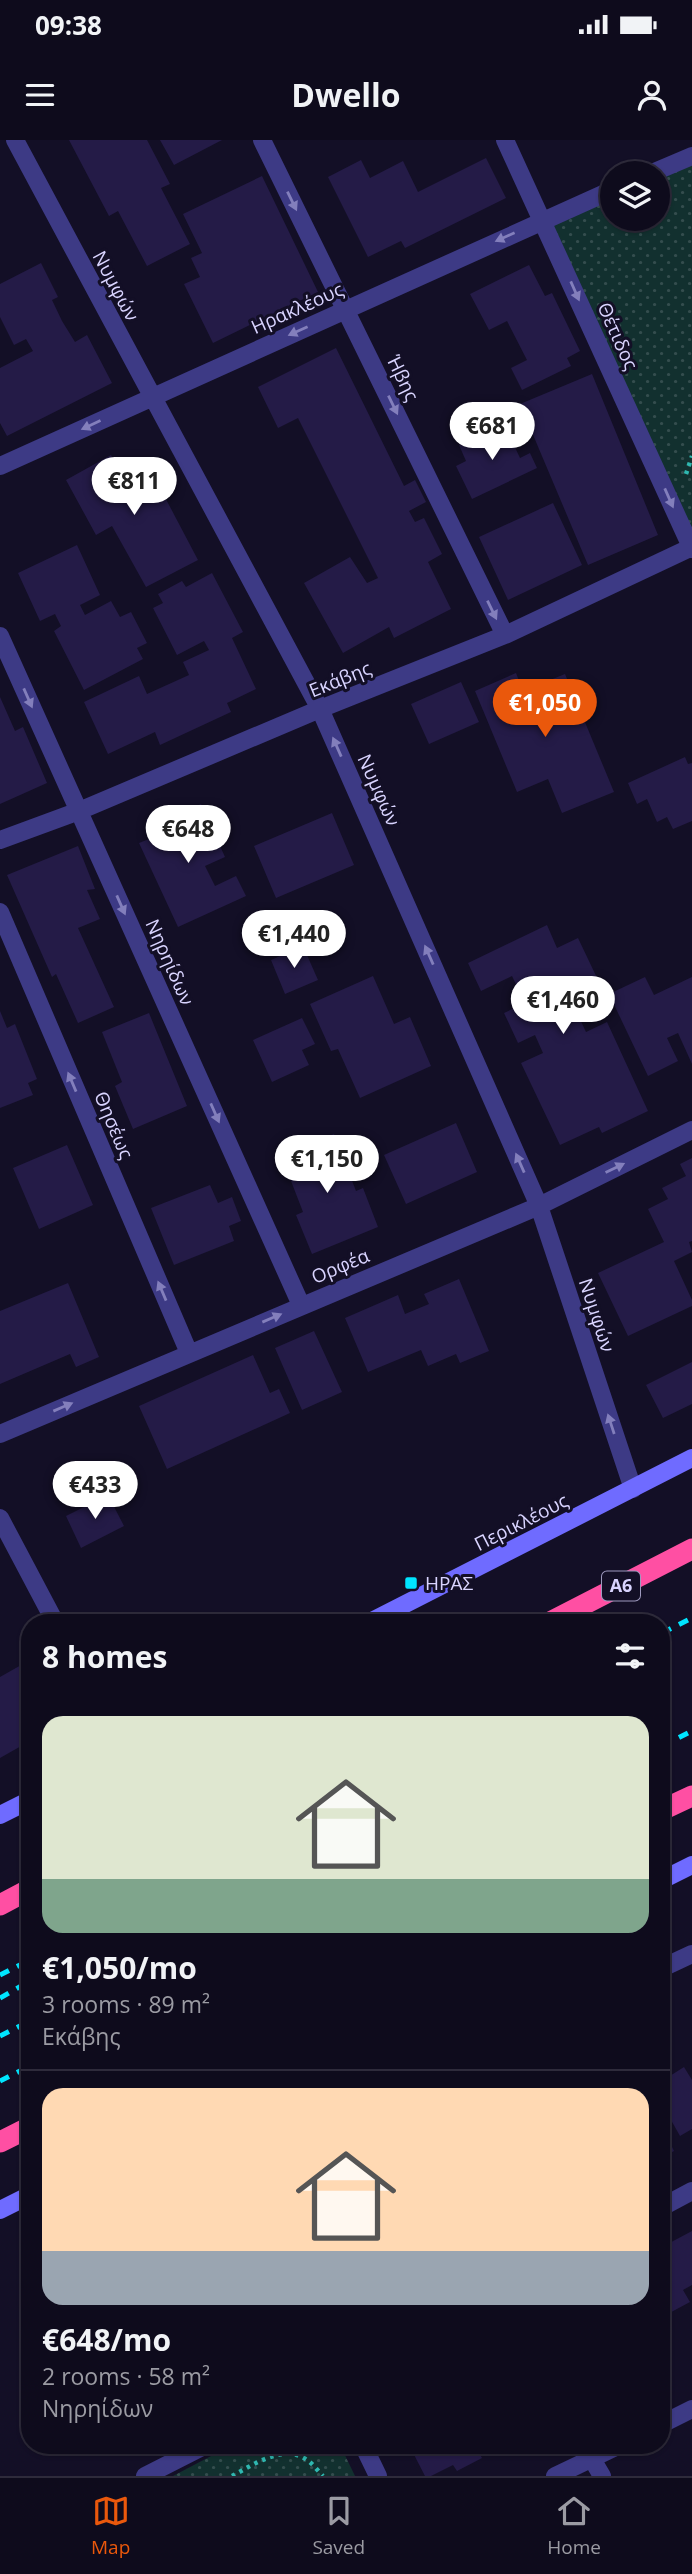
<!DOCTYPE html>
<html lang="en">
<head>
<meta charset="utf-8">
<style>
	:root { --surface:#0e0b1c; --page:#1c1929; --text:#f1f3f6; --muted:#9b9ba3; --line:#2e2b3b; --accent:#ea580c }
	body { margin:0; font-family:"Open Sans",sans-serif; background:var(--page); color:var(--text); height:100vh; display:flex; flex-direction:column; font-size:26px; white-space:nowrap }
	* { box-sizing:border-box; margin:0 }
	p { font-size:23px; color:var(--muted) }
	.icon { flex:none; width:38px; height:38px; fill:none; stroke:currentColor; stroke-width:2; stroke-linecap:round; stroke-linejoin:round }
	.map { position:relative; flex:1; overflow:hidden }
	.panel { position:absolute; left:21px; top:1474px; width:649px; height:840px; display:flex; flex-direction:column; background:var(--surface); border-radius:28px; box-shadow:0 2px 5px #0004,0 0 0 2px var(--line) }
	.panel>* { flex:none }
	.fabs { position:absolute; left:600px; top:21px; display:grid; gap:14px }
	.fabs a { display:grid; place-items:center; width:70px; height:70px; border-radius:50%; background:var(--surface); box-shadow:0 2px 5px #0004,0 0 0 2px var(--line); font-size:35px }
	.price { position:absolute; translate:-50% -60px; padding:0 16px; border-radius:24px; background:#fff; color:#222; font-size:23px; line-height:46px; filter:drop-shadow(0 2px 4px #0008) }
	.price::after { content:''; position:absolute; left:50%; top:42px; width:21px; height:16px; margin-left:-10px; background:inherit; clip-path:polygon(0 0,100% 0,50% 100%) }
	.price.current { background:var(--accent); color:#fff }
	ul { padding:0; list-style:none }
	li { display:grid; align-content:center; gap:14px; height:371px; padding:0 21px }
	li+li { border-top:2px solid var(--line) }
	li span { display:grid; place-items:center; height:217px; border-radius:21px; color:#555 }
	li>.icon { margin-inline-start:auto }
	span .icon { width:126px; height:126px; fill:#fffc; stroke-width:1 }
	li b { font-size:30px }
	h2 { display:flex; justify-content:space-between; align-items:center; height:84px; padding:0 21px; font-size:30px }
	.status { display:flex; justify-content:space-between; align-items:center; height:49px; padding:0 35px; background:var(--surface); direction:ltr }
	.status svg { height:19px; fill:currentColor }
	header { display:flex; justify-content:space-between; align-items:center; height:91px; padding:0 21px; background:var(--surface); font-size:32px; font-weight:700 }
	.tabs { display:flex; justify-content:space-around; align-items:center; height:98px; border-top:2px solid var(--line); background:var(--surface); font-size:19px; color:var(--muted) }
	.tabs a { display:grid; justify-items:center; gap:4px }
	.tabs .current { color:var(--accent) }
	.map>svg:first-child { display:block }
</style>
</head>
<body>
<div class="status"><b>09:38</b><svg viewBox="0 0 49 12"><path d="M0 12V9h3v3zM5 12V6h3v6zM10 12V3h3v9zM15 12V0h3v12zM26 1h20v11H26zM47 4h2v5h-2z"/></svg></div>
<header><svg class="icon" aria-label="menu" viewBox="0 0 24 24"><path d="M4 6h16M4 12h16M4 18h16"/></svg>Dwello<svg class="icon" aria-label="person" viewBox="0 0 24 24"><circle cx="12" cy="8" r="4"/><path d="M4 21q1-7 8-7t8 7"/></svg></header>
<div class="map">
<svg width="692" height="2336" viewBox="0 0 692 2336">
	<defs>
		<pattern id="grass-dots" width="8" height="8" patternUnits="userSpaceOnUse" patternTransform="scale(1.75)"><rect width="8" height="8" fill="#12302f"/><path d="M2 2h.1M6 6h.1" fill="none" stroke="#344d4e" stroke-width="1.8" stroke-linecap="round"/></pattern>
	</defs>
	<rect width="100%" height="100%" fill="#130f26"/>
	<path fill="url(#grass-dots)" d="M692,16V407L543,80L612,50V79H658V33Z
		M232,2305H340L355,2336H173Z"/>
	<path fill="#241b47" d="M69,0H147L170,44L161,48L190,104L147,126L118,71L109,76Z
		M160,0H222L174,25Z
		M486,18L506,58L405,108L401,101L368,117L328,37L361,20L370,38L403,21L418,52Z
		M262,36L318,152L213,203L184,144L200,137L191,118L202,113L183,74Z
		M41,123L58,157L52,160L62,181L75,202L87,195L112,243L7,296L0,283V228L33,211L26,199L14,205L0,177V144Z
		M529,125L545,156L552,153L580,211L567,218L571,226L522,250L511,228L527,220L507,181L489,190L470,154Z
		M336,208L404,346L415,340L426,362L409,371L415,382L424,378L442,414L428,422L451,469L394,498L389,487L343,513L304,443L350,417L367,443L378,438L298,278L278,288L258,247Z
		M592,234L658,395L588,425L520,264Z
		M504,284L520,318L530,313L537,328L472,359L456,326L466,321L459,305Z
		M111,315L116,325L127,319L136,335L149,327L198,420L146,447L112,386L96,395L66,340Z
		M553,363L582,425L508,460L479,397Z
		M77,405L100,455L80,465L85,475L111,461L120,477L131,472L147,503L137,508L143,519L84,550L54,491L61,486L55,474L40,481L18,433Z
		M212,433L243,492L232,498L256,549L227,563L231,572L160,605L155,592L108,614L84,562L139,536L147,554L189,535L183,522L209,510L204,501L177,515L153,468L163,463L158,454L182,441L186,447Z
		M516,533L523,551L565,534L614,652L562,673L548,639L517,652L475,551Z
		M461,542L479,582L429,604L411,564Z
		M0,557L15,591L23,587L47,643L0,664Z
		M685,617L688,624L692,623V681L673,689L667,677L657,682L647,659L637,664L628,643Z
		M201,664L225,717L205,726L215,746L236,736L246,756L178,787L139,703L154,697L146,680L163,672L167,680Z
		M332,673L354,725L276,758L254,706Z
		M78,706L95,749L87,750L100,779L78,788L114,867L78,883L56,834L52,837L7,735Z
		M547,785L557,808L578,798L598,840L579,849L589,869L578,875L586,892L607,882L648,971L602,993L599,987L560,1005L521,923L543,913L535,895L518,903L504,873L525,863L512,836L481,851L468,823Z
		M303,806L318,840L285,854L271,820Z
		M373,836L394,884L410,877L431,926L360,958L338,909L331,911L310,864Z
		M645,837L654,855L692,837V924L678,893L667,898L678,921L648,936L609,854Z
		M0,871L7,888L15,884L37,939L28,943L33,955L0,968Z
		M149,873L187,966L133,989L115,946L122,942L102,892Z
		M302,878L315,904L302,910L309,925L272,942L253,900Z
		M456,983L477,1032L406,1064L384,1015Z
		M334,994L356,1051L363,1048L378,1087L312,1114L296,1075L303,1072L281,1015Z
		M67,1005L93,1065L39,1089L13,1028Z
		M692,1018V1101L689,1102L692,1112L674,1121L692,1160V1166L628,1196L598,1133L664,1102L648,1069L668,1059L662,1048L686,1036L680,1024Z
		M210,1045L218,1063L232,1057L241,1081L229,1086L234,1101L174,1125L151,1068Z
		M459,1139L489,1211L460,1223L456,1214L428,1226L421,1210L368,1232L345,1178L398,1155L405,1174L429,1164L424,1154Z
		M68,1143L99,1217L76,1227L70,1214L0,1244V1171Z
		M314,1191L342,1252L302,1270L275,1208Z
		M253,1215L270,1253L279,1249L290,1273L167,1329L139,1266Z
		M692,1222V1264L663,1278L646,1245Z
		M108,1355L124,1386L81,1408L66,1376Z
		M30,1520V1601L0,1618V1537Z
		M684,1927L692,1940V1989L680,1996L662,1964V1941Z
		M662,1987L674,2011L662,2017Z
		M692,2091V2145L683,2150L690,2162L662,2177V2107Z
		M409,2305H475L482,2318L457,2331L453,2325L431,2336H425Z"/>
	<g fill="none" stroke-linecap="round" stroke-linejoin="round">
		<path stroke="#2fb8b0" stroke-width="4.5" stroke-dasharray="3.5 5" stroke-linecap="butt" d="M686,334L692,316
			M232,2336C253,2325 284,2303 307,2320C313,2324 318,2331 323,2336"/>
		<path stroke="#3d3a85" stroke-width="18" d="M15,0L320,569L539,1066L633,1349
			M262,0L505,495
			M505,0L692,409
			M652,33L692,16
			M0,326L612,50
			M0,496L301,1165
			M0,700L79,671L320,569L505,495L692,407
			M0,772L189,1213
			M0,1294L539,1066L692,990
			M0,1378L55,1482
			M662,1828L692,1814
			M662,2067L692,2051
			M662,2284L692,2269
			M363,2305L378,2336
			M592,2319L602,2336
			M145,2336L206,2305
			M555,2336L620,2305"/>
		<path stroke="#6f6bff" stroke-width="18" d="M370,1482L692,1318
			M0,1675L30,1660
			M662,1740L692,1725
			M0,2070L30,2055"/>
		<path stroke="#ff4fa3" stroke-width="21" d="M550,1482L692,1409
			M662,1670L692,1656
			M0,1765L30,1749
			M0,2002L30,1987"/>
		<path stroke="#00e5ff" stroke-width="5" stroke-dasharray="10 9" stroke-linecap="butt" d="M662,1493L692,1478
			M662,1606L692,1591
			M0,1835L30,1820
			M0,1858L30,1841
			M0,1896L30,1881
			M0,1941L30,1926"/>
	</g>
	<defs><path id="oneway-solid" d="M-6-.8H1V-3.2L6.5 0L1 3.2V.8H-6Z" transform="scale(1.75)"/></defs>
	<g fill="#837fbc">
		<use href="#oneway-solid" transform="translate(292 61) rotate(64)"/>
		<use href="#oneway-solid" transform="translate(505 97) rotate(156)"/>
		<use href="#oneway-solid" transform="translate(575 151) rotate(66)"/>
		<use href="#oneway-solid" transform="translate(298 191) rotate(156)"/>
		<use href="#oneway-solid" transform="translate(393 265) rotate(64)"/>
		<use href="#oneway-solid" transform="translate(91 285) rotate(155)"/>
		<use href="#oneway-solid" transform="translate(669 358) rotate(66)"/>
		<use href="#oneway-solid" transform="translate(492 470) rotate(64)"/>
		<use href="#oneway-solid" transform="translate(28 558) rotate(66)"/>
		<use href="#oneway-solid" transform="translate(337 607) rotate(-114)"/>
		<use href="#oneway-solid" transform="translate(121 765) rotate(66)"/>
		<use href="#oneway-solid" transform="translate(429 815) rotate(-114)"/>
		<use href="#oneway-solid" transform="translate(72 942) rotate(-113)"/>
		<use href="#oneway-solid" transform="translate(215 973) rotate(66)"/>
		<use href="#oneway-solid" transform="translate(520 1023) rotate(-114)"/>
		<use href="#oneway-solid" transform="translate(615 1028) rotate(-26)"/>
		<use href="#oneway-solid" transform="translate(162 1151) rotate(-113)"/>
		<use href="#oneway-solid" transform="translate(272 1178) rotate(-23)"/>
		<use href="#oneway-solid" transform="translate(63 1267) rotate(-23)"/>
		<use href="#oneway-solid" transform="translate(611 1284) rotate(-108)"/>
	</g>
	<rect fill="#00e5ff" stroke="#130f26" stroke-width="2.5" x="404" y="1436" width="14" height="14" rx="3.5"/>
	<g text-anchor="middle" stroke-width="6" stroke-linejoin="round" paint-order="stroke">
		<rect fill="#130f26" stroke="#9e99be" stroke-width="2" x="602" y="1431.5" width="38" height="29" rx="5"/>
		<g font-size="18" font-weight="bold" fill="#d9d4ff">
			<text x="621" y="1452">Α6</text>
		</g>
		<g font-size="19" fill="#d9d4ff" stroke="#130f26">
			<text transform="translate(116 146) rotate(62)" y="7">Νυμφών</text>
			<text transform="translate(297 168) rotate(-24)" y="7">Ηρακλέους</text>
			<text transform="translate(618 196) rotate(66)" y="7">Θέτιδος</text>
			<text transform="translate(403 238) rotate(64)" y="7">Ήβης</text>
			<text transform="translate(340 539) rotate(-22)" y="7">Εκάβης</text>
			<text transform="translate(379 650) rotate(66)" y="7">Νυμφών</text>
			<text transform="translate(170 822) rotate(66)" y="7">Νηρηίδων</text>
			<text transform="translate(114 985) rotate(67)" y="7">Θησέως</text>
			<text transform="translate(340 1126) rotate(-23)" y="7">Ορφέα</text>
			<text transform="translate(597 1175) rotate(72)" y="7">Νυμφών</text>
			<text transform="translate(521 1382) rotate(-27)" y="7">Περικλέους</text>
		</g>
		<g font-size="19" fill="#d9d4ff" stroke="#130f26" text-anchor="start">
			<text x="425" y="1450">ΗΡΑΣ</text>
		</g>
	</g>
</svg>
<div class="fabs">
<a><svg class="icon" aria-label="layers" viewBox="0 0 24 24"><path d="M12 4l9 5-9 5-9-5zM3 14l9 5 9-5"/></svg></a>
</div>
<b class="price" style="left:492px;top:322px">€681</b>
<b class="price" style="left:134px;top:377px">€811</b>
<b class="price current" style="left:545px;top:599px">€1,050</b>
<b class="price" style="left:188px;top:725px">€648</b>
<b class="price" style="left:294px;top:830px">€1,440</b>
<b class="price" style="left:563px;top:896px">€1,460</b>
<b class="price" style="left:327px;top:1055px">€1,150</b>
<b class="price" style="left:95px;top:1381px">€433</b>
<section class="panel">
<h2>8 homes<svg class="icon" aria-label="filters" viewBox="0 0 24 24"><path d="M4 7h16M4 17h16"/><circle cx="9" cy="7" r="2"/><circle cx="15" cy="17" r="2"/></svg></h2>
<ul>
<li><span style="background:linear-gradient(#dfe7d0 75%,#7fa58c 0)"><svg class="icon" aria-label="home" viewBox="0 0 24 24"><path d="M3 11l9-7 9 7M6 9v11h12V9"/></svg></span><div><b>€1,050/mo</b><p>3 rooms · 89 m²</p><p>Εκάβης</p></div></li>
<li><span style="background:linear-gradient(#ffd9b3 75%,#9aa5b1 0)"><svg class="icon" aria-label="home" viewBox="0 0 24 24"><path d="M3 11l9-7 9 7M6 9v11h12V9"/></svg></span><div><b>€648/mo</b><p>2 rooms · 58 m²</p><p>Νηρηίδων</p></div></li>
</ul>
</section>
</div>
<nav class="tabs">
<a class="current"><svg class="icon" aria-label="map" viewBox="0 0 24 24"><path d="M3 6l6-2 6 2 6-2v14l-6 2-6-2-6 2zM9 4v14M15 6v14"/></svg>Map</a>
<a><svg class="icon" aria-label="saved" viewBox="0 0 24 24"><path d="M7 4h10v16l-5-4-5 4z"/></svg>Saved</a>
<a><svg class="icon" aria-label="home" viewBox="0 0 24 24"><path d="M3 11l9-7 9 7M6 9v11h12V9"/></svg>Home</a>
</nav>
</body>
</html>
